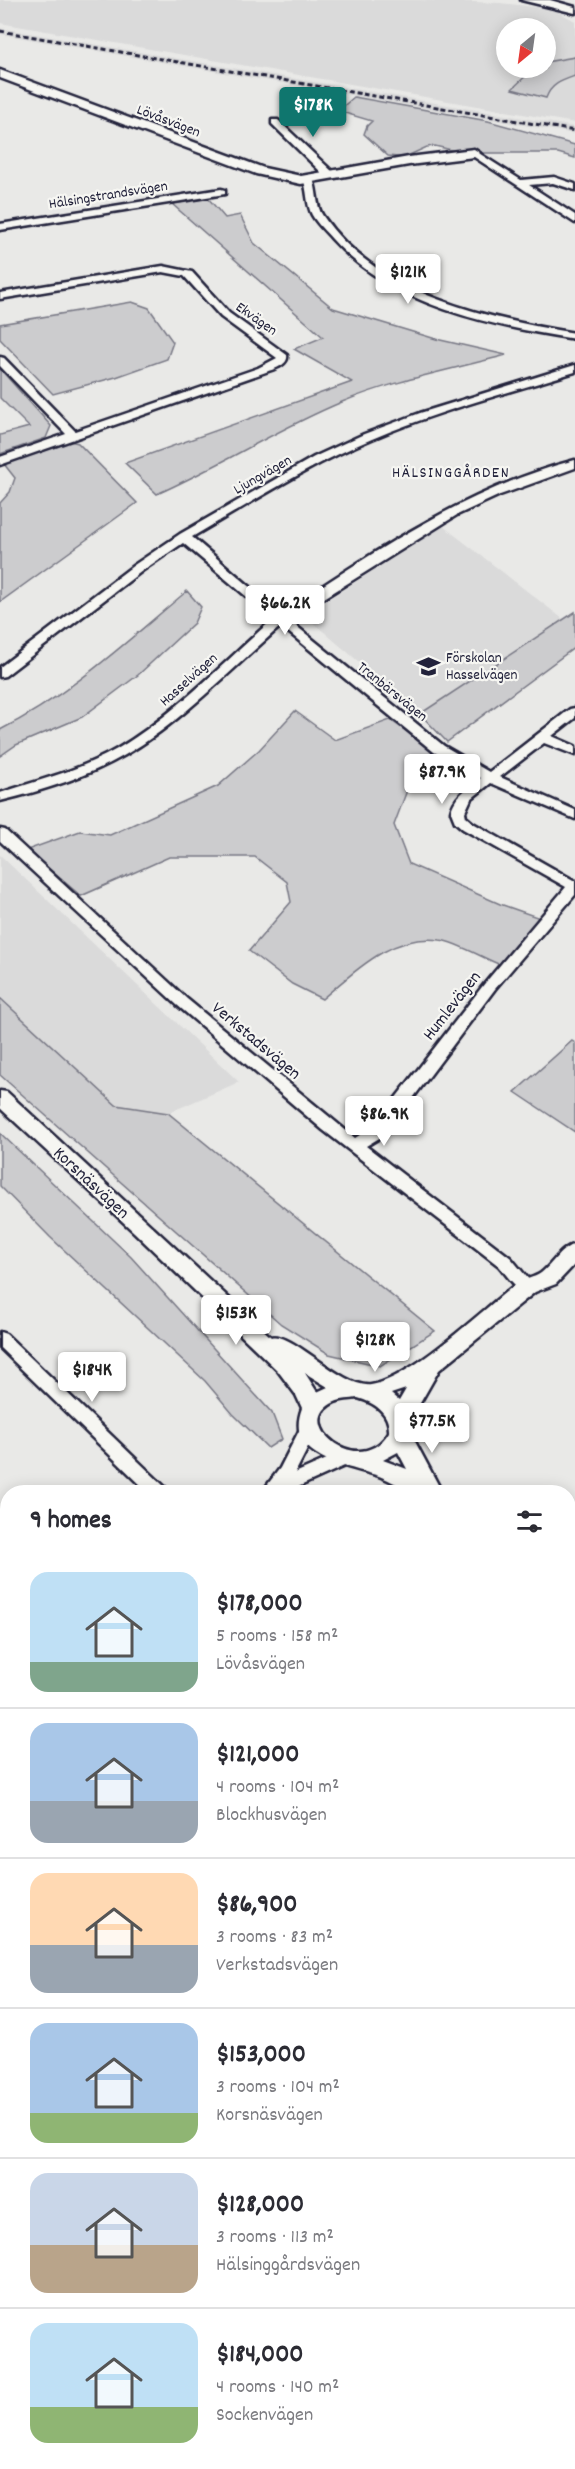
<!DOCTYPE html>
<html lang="en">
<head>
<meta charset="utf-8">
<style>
	:root { --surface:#fff; --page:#f7f7f7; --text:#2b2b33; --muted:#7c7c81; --line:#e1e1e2; --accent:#0f766e }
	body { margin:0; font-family:Dekko,sans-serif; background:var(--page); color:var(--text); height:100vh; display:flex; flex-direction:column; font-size:22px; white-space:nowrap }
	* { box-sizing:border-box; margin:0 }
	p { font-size:20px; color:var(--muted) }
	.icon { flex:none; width:33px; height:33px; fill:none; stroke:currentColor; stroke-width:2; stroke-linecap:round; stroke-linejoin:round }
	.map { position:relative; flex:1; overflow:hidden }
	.side { position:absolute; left:0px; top:1485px; width:576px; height:984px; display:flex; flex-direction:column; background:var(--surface); border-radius:24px 24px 0 0; box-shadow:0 3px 15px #0003 }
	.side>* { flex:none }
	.needle { width:39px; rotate:209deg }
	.controls { position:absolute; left:496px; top:18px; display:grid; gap:12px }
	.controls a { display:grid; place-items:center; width:60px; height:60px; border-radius:50%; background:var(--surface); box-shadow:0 3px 15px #0003; font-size:30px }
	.price { position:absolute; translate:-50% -51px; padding:0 14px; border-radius:6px; background:#fff; color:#222; font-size:20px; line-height:39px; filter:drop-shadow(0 2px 3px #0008) }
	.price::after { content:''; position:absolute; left:50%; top:36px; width:18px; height:14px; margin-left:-9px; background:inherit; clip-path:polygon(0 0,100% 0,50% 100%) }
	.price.selected { background:var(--accent); color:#fff }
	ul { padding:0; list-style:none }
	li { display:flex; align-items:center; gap:18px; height:150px; padding:0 30px }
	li+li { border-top:2px solid var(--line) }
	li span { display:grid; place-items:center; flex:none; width:168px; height:120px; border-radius:18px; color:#555 }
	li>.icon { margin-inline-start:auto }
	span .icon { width:72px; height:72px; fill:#fffc; stroke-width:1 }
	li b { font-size:26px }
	h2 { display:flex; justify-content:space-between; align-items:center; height:72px; padding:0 30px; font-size:26px }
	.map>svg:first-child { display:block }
</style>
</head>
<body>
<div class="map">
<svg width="575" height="2469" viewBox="0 0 575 2469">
	<rect width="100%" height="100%" fill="#e9e9e7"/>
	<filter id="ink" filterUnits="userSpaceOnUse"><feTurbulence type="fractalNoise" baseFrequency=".0167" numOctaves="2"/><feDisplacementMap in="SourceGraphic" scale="12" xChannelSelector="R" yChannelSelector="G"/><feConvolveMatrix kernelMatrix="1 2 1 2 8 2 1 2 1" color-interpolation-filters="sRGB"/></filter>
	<g filter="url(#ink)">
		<path fill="#dadada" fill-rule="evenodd" d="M0,0H420L500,3L553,9L575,21V123L0,23ZM507,28H546V68H507Z
			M0,28L575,127V134L0,34Z
			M443,526L563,619L420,714L304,615Z
			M0,855L239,1082L168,1113L116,1105L0,998Z"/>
		<path fill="#ccccce" stroke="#777784" stroke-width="1.5" d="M575,57V76C561,81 551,84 546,98L512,89L534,68H546V62Z
			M354,97L488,121L575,145V158L558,153H464L435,146L427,147L405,157H398L388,156L364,134L367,126L372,121L338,111Z
			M208,198L225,218L240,215L254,243L333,308L436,339L506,355C451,370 395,380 342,402C279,428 220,466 157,494L125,463L352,382L294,349L323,337L172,204Z
			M132,302L149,308L173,342L167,359L116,377L53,394L0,339V324Z
			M0,369L51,426L46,438L0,454V435L29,427L0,398Z
			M70,441L78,443L137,503L0,602V503L10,492L15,478L4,464Z
			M187,591L201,607L194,623L138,675L82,717L16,745L0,756V730C70,695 127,641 187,591Z
			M575,612V647L447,742L420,714Z
			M295,711L335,740L390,720L444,757L415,769L394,825L409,864L500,904L540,918L501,965C485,959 456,942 440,940C393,933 355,971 322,999L292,984L249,951L291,902L287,882L255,857H169L81,896L27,850L80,831L110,835L218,786L259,750Z
			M0,998L116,1105L168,1113L435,1331L380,1366L329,1354L281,1324L0,1075Z
			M572,1041L575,1043V1132L515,1092Z
			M0,1133L131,1257L272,1413L282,1439L268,1448L233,1414L205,1381L50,1237L0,1186Z
			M0,2391L7,2399L8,2462H62L68,2469H0Z"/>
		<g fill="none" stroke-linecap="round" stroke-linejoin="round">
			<defs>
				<path id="minor" d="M521,0H550L575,7V13Z
					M272,120H278L334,173V177H326L272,124Z
					M474,150L521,180L554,177L575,184V190L553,183L529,185L575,215V223L471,155L469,153Z
					M308,176L312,177C318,189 315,205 323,216C376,294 488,319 575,333V339C491,326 392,306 332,239C326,232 317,224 312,215C306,204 308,190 303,179Z
					M221,189L225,190V194L0,230V224Z
					M163,266L192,272L229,313L287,355C289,365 274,369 266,372L0,465V457L66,434L0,366V357L4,358L75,431L258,368L277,358L221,317L184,276L163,272L0,299V293Z
					M575,365V372C507,393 437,411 372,439C309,465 251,503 192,537L281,613C372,553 468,488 575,460V468L500,495L457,515L289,620L444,746L489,772L570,709L575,708V718L552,736L575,746V755L544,743L500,777L575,810V819L491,783L471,799L465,812L466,817L473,823L575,881V895L495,989L386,1134L366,1146L511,1258L535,1287L533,1291C518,1295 508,1276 499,1266L323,1130L177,1005L0,841V829L5,830L187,999L355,1138L374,1126L485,983L566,887L463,829L455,822L451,812C454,796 469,787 481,778L434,752L281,626C234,667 178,725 125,755C87,777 42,791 0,801V793C39,780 81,770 117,749C174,715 223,663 273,619L183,543L142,571L5,676L0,677V667L134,565L180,534L314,457L364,434L420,413Z
					M0,1332L6,1334L165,1487L168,1492H148L0,1348Z
					M308,1424L314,1425L317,1430L295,1473L345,1451L351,1453L354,1458L351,1463L287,1492H262L280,1468L302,1425Z
					M8,1660V1676L0,1679V1662Z
					M568,1874L575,1877V1899L568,1896Z
					M8,1940V1960L0,1963V1943Z
					M0,2090L8,2093V2119L0,2116Z
					M568,2288L575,2291V2317L568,2314Z
					M285,2462H312L315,2469H288Z"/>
				<path id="tertiary" d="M0,70L264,168L301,176L409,157L474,149L480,153L474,157L409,165L301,184L256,174L0,78Z
					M0,1091L7,1092L271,1337C292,1331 342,1389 371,1385C411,1379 482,1310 516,1284C524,1279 534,1278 541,1273C553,1264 560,1248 575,1244V1264L556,1284L535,1292L439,1370L411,1419V1434L442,1492C408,1496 404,1485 376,1475C344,1465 284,1457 302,1408L296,1395L278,1371L134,1232L0,1108ZM305,1373L328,1387L317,1392ZM406,1389L399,1401L391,1394ZM358,1398C375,1403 390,1413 389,1432C360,1481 290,1422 335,1402C341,1399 351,1399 358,1398ZM398,1452L407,1469L383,1460Z
					M568,1603L575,1605V1626L568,1624Z"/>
			</defs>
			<use href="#minor" stroke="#22223b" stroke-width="5"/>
			<use href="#tertiary" stroke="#22223b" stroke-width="5"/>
			<use href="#minor" fill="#f6f6f2" fill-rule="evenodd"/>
			<use href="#tertiary" fill="#f6f6f2" fill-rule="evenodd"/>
			<path stroke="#22223b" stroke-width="3" stroke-dasharray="5 3" stroke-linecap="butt" d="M0,31L575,131"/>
		</g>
	</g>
	<defs>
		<symbol id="school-bare" viewBox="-9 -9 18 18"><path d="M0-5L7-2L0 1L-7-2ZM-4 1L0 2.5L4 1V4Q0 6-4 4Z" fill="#22223b" stroke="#f6f6f2" stroke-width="2.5" paint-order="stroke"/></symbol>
	</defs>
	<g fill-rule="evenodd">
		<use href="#school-bare" x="412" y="650" width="33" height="33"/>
	</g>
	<g text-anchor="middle" stroke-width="4.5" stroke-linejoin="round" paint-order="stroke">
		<g font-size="15" fill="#22223b" stroke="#f6f6f2">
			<text transform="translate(169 120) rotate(21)" y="5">Lövåsvägen</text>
			<text transform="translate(108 194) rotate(-9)" y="5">Hälsingstrandsvägen</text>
			<text transform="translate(257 318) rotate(35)" y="5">Ekvägen</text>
			<text transform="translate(262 474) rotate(-30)" y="5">Ljungvägen</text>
			<text transform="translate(188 679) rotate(-42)" y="5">Hasselvägen</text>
			<text transform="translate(393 691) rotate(39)" y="5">Tranbärsvägen</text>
		</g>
		<g font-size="15" fill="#22223b" stroke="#f6f6f2" text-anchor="start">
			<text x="446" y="662">Förskolan<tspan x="446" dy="17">Hasselvägen</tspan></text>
		</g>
		<g font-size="16" letter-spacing="1.5" fill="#22223b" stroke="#f6f6f2">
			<text x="451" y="477">HÄLSINGGÅRDEN</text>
		</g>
		<g font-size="18" fill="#22223b" stroke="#f6f6f2">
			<text transform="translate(451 1005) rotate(-52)" y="6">Humlevägen</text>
			<text transform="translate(257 1040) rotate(40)" y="6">Verkstadsvägen</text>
			<text transform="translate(92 1182) rotate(43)" y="6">Korsnäsvägen</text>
		</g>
	</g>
</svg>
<div class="controls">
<a><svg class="needle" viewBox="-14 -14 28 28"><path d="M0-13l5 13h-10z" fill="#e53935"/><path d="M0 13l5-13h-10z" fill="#7c7c81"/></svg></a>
</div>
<b class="price selected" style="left:313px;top:138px">$178K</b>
<b class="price" style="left:408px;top:305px">$121K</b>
<b class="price" style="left:285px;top:636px">$66.2K</b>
<b class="price" style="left:442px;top:805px">$87.9K</b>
<b class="price" style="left:384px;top:1147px">$86.9K</b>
<b class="price" style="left:236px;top:1346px">$153K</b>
<b class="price" style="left:375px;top:1373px">$128K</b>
<b class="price" style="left:92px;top:1403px">$184K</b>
<b class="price" style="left:432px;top:1454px">$77.5K</b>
<section class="side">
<h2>9 homes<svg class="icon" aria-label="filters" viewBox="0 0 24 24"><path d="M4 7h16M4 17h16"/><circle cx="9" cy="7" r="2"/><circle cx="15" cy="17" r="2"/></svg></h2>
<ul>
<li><span style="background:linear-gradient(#bfe0f5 75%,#7fa58c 0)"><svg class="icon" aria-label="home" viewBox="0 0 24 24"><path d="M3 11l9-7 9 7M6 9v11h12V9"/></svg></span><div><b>$178,000</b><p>5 rooms · 158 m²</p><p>Lövåsvägen</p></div></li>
<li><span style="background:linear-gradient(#a9c7e8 65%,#9aa5b1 0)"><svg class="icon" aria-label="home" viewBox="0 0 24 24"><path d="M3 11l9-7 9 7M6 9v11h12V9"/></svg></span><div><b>$121,000</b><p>4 rooms · 104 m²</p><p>Blockhusvägen</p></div></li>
<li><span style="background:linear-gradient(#ffd9b3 60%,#9aa5b1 0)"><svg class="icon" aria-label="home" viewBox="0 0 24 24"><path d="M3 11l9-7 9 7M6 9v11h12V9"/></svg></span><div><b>$86,900</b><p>3 rooms · 83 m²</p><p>Verkstadsvägen</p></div></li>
<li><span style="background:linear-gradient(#a9c7e8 75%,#8fb573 0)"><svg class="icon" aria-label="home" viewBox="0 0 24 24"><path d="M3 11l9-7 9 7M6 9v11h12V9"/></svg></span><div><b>$153,000</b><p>3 rooms · 104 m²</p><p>Korsnäsvägen</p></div></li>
<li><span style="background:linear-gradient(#c9d6e8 60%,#b9a48a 0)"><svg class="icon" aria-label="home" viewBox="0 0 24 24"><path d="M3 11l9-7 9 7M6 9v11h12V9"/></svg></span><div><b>$128,000</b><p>3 rooms · 113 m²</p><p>Hälsinggårdsvägen</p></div></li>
<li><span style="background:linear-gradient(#bfe0f5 70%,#8fb573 0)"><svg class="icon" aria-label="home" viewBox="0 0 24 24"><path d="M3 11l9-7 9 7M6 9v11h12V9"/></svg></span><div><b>$184,000</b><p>4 rooms · 140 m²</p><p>Sockenvägen</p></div></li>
</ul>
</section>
</div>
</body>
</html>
